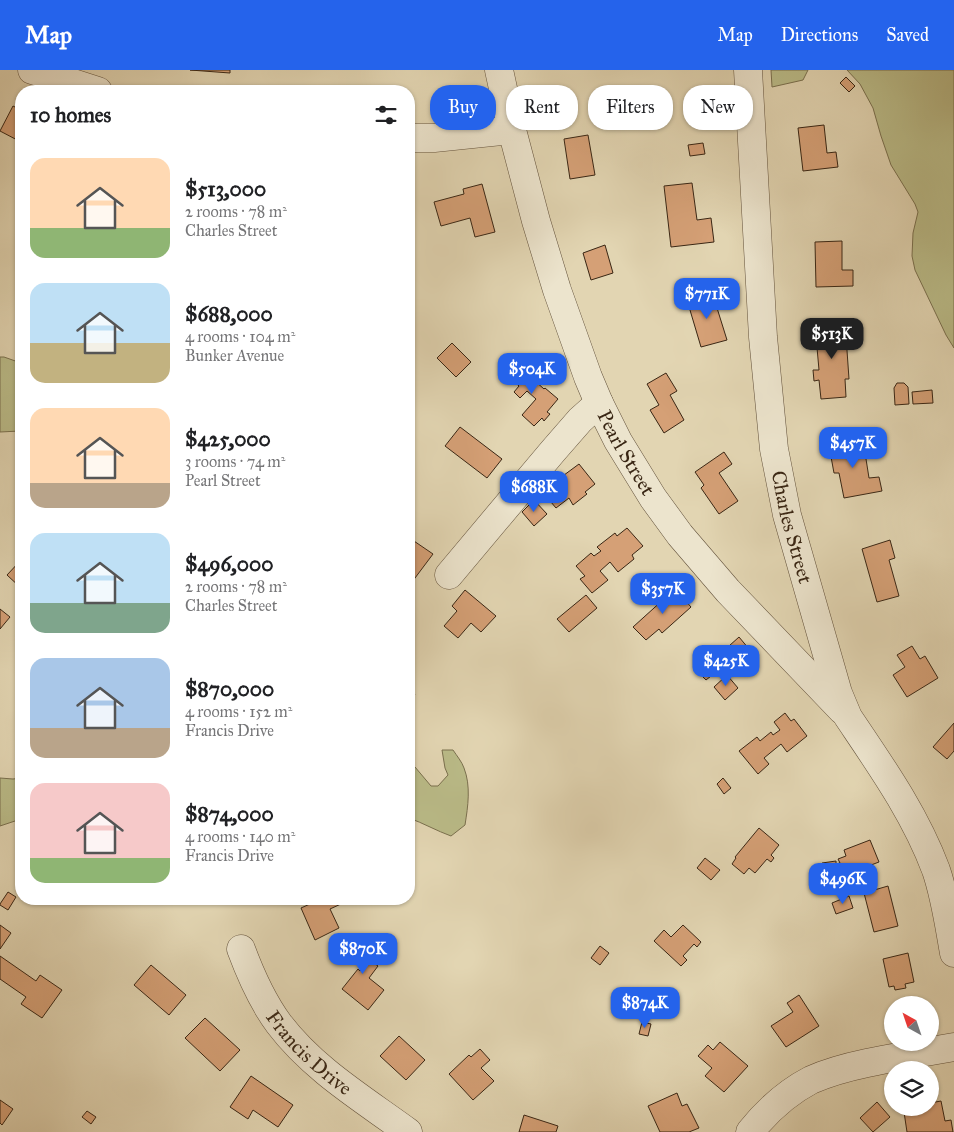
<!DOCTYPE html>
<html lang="en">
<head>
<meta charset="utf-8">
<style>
	:root { --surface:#fff; --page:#f6f6f6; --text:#202124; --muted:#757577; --accent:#2563eb }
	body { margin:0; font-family:"IM FELL Great Primer",serif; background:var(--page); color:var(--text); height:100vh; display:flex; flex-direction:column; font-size:19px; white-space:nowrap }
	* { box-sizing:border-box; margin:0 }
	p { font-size:16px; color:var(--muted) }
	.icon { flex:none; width:28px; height:28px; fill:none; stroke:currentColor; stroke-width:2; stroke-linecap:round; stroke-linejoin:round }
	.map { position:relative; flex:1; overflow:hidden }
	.side { position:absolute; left:15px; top:15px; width:400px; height:820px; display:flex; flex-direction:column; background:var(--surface); border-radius:20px; box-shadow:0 1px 4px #0004 }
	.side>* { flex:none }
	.hud { position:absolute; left:430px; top:15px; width:449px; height:45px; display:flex; gap:10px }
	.needle { width:32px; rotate:320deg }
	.tools { position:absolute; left:884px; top:926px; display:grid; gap:10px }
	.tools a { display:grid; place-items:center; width:55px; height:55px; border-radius:50%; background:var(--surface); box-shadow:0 1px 4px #0004; font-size:25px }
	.price { position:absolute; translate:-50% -42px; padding:0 11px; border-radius:10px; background:var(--accent); color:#fff; font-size:16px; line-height:32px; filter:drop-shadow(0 1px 2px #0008) }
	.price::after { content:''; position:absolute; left:50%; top:30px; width:15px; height:11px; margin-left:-8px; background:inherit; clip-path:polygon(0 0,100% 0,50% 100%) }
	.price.on { background:#222; color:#fff }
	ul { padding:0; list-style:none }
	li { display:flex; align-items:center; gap:15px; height:125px; padding:0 15px }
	li span { display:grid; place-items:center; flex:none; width:140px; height:100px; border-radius:15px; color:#555 }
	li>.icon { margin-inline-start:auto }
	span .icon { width:60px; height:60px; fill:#fffc; stroke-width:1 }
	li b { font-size:21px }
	h2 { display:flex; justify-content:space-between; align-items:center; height:60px; padding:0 15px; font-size:21px }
	.pill { padding:0 18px; border-radius:20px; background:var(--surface); box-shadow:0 1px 4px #0004; font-size:18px; line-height:45px }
	.pill.on { background:var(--accent); color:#fff }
	header { display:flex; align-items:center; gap:30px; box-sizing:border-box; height:70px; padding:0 25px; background:var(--accent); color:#fff }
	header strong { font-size:24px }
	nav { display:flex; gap:28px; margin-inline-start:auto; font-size:18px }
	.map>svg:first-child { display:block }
</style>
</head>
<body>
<header>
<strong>Map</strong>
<nav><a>Map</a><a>Directions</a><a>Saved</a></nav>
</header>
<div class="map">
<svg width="954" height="1062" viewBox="0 0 954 1062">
	<rect width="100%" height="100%" fill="#e2d5b2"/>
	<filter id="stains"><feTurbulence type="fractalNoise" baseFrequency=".004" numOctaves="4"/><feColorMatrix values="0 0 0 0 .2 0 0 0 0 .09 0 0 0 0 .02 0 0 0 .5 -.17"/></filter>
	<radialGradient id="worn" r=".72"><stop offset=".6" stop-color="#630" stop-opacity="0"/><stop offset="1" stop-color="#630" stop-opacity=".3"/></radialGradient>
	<path fill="#babb88" stroke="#7a704e" d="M771,0H808L803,10L772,17Z
		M847,0H954V278L946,265L915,200L912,186L913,163L918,142L915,134L891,95L881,66L873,38L860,14Z
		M0,287H4L21,293L20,361L0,362Z
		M442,680H453C457,686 462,692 464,698C471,716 468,736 465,755L451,766C437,761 423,753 409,748V692L415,697L431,716H438L448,705L445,698Z
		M0,708L13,709L21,708V749L0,756Z"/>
	<path fill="#d5a076" stroke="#392614" d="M190,0H230V3Z
		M846,7L855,16L849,22L840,13Z
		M13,36L21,40V85L16,82L21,72L0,61Z
		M824,55L827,83L836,82L838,97L803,101L798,58Z
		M588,65L595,105L570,109L564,69Z
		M703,73L705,84L690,86L688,75Z
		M692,113L697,150L711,148L714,172L671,177L664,116Z
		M482,114L495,162L475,167L470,148L441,156L434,132L464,124L463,119Z
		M842,171V200H853V216L816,217L815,172Z
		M605,175L613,203L591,210L583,183Z
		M712,222L727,270L701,277L687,230Z
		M845,252L849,309H845L846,327L821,329L819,310L814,311L813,300H819L815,255Z
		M452,273L471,292L456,307L437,288Z
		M515,293L544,319L545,318L558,329L547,342L550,344L544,351L542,348L534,356L522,345L536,329L527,321L520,328L514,322L519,316L506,304Z
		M666,303L677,321L670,325L684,350L664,363L650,340L659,335L647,314Z
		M897,313H904L908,317L909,334L895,335L894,318Z
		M932,320L933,333L913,334L912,322Z
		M460,357L502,389L487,408L445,376Z
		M863,370L869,408L879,407L882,421L844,428L839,403H834L829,376Z
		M724,382L732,394L719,403L738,431L719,444L701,418L704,415L695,402Z
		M579,394L595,414L585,422L587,424L573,435L569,428L556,438L545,425L559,415L556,411Z
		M534,430L547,444L534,456L522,442Z
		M627,458L643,476L632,485L634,489L618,502L610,492L600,501L608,510L592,523L580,509L585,506L576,496L591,483L594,486L601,481L597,477L615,463L617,466Z
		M411,469L433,484L412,512L409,509V472Z
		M890,470L895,488L889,490L899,526L877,532L862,479Z
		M21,490V518L7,505Z
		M675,519L691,537L662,563L659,559L646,570L633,557Z
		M465,520L496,546L481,562L471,553L458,568L444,556L457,541L452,536Z
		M586,525L597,538L569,562L557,549Z
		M0,539L10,547L0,559Z
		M739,567L754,585L732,604L727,598L723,601L721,598L706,610L699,603Z
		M912,576L920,589L925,586L938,608L907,627L893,605L905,597L897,585Z
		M727,605L738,618L725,630L714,617Z
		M409,620L415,624L409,632Z
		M785,643L791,651L794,649L807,666L787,682L781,674L764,688L769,694L758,704L739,681L757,667L760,671L771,662L773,665L780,660L774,652Z
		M954,653V681L947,689L933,677Z
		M723,708L731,718L724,724L717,714Z
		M759,758L779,775L771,785L774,788L771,792L767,789L755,803L749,798L744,804L732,794L736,788L735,787Z
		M870,770L879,792L839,807V810L826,812L822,793L836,791V794L840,793L838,789L846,786L844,780Z
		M705,788L720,800L711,810L697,798Z
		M888,816L898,856L874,862L864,823Z
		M8,822L16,827L8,840L0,835V834Z
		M849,826L853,838L836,844L832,833Z
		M321,829H341L343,833L330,839L339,858L315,870L301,838Z
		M0,855L11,863L0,879Z
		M683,855L701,872L697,877L694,874L683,886L687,890L681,896L654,871L664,860L671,867Z
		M361,867L378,880L370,890L378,896L369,908L384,920L368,940L342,919L358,899L360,901L363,898L347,885Z
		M600,876L609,883L600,895L591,888Z
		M908,883L914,912L905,914L906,918L895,920L894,916L889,917L883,889Z
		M0,886L36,911L40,905L62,920L42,948L21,934L26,927L0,909Z
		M151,895L186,925L169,945L134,915Z
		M799,925L819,956L786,977L771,956L793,942L787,933Z
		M205,948L240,980L220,1001L185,968Z
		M642,952L651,954L648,966L639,964Z
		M399,966L425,990L406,1010L380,986Z
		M720,972L748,996L724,1022L705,1006L712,998L698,986L708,975L713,980Z
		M480,979L490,990L481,998L494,1011L473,1030L449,1004L469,985L471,987Z
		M251,1006L293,1035L278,1057L253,1040L248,1049L230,1037Z
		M677,1023L682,1036L687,1034L699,1058L689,1062H660L648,1036Z
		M0,1030L13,1039L2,1055L0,1053Z
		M941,1031L945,1051L951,1050L953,1062H907L904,1042L914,1040V1038H930V1033Z
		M877,1032L890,1047L873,1062L860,1048Z
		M87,1041L96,1047L91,1054L82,1047Z
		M524,1045L558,1056L556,1062H519Z"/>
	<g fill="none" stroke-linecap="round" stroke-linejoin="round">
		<defs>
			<g id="minor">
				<path d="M32,0L98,21"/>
				<path id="s1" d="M499,0L512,60L536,151L557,220L588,307L599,333L618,371L653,428L680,465L728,521L842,640"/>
				<path id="s2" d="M748,0L763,267L774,379L787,445L838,623L848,647C881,696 915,744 936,800C945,826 949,855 954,883"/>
				<path d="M409,68H434L512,60"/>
				<path d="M449,505L553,381L580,350L599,333"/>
				<path id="s3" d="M241,879C251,906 262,931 279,954C313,999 363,1029 408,1062"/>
				<path d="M750,1062C766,1042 788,1022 811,1010C829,1002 848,997 867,993C896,987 925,982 954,977"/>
			</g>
		</defs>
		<use href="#minor" stroke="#63523c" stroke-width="29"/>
		<use href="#minor" stroke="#ece4cd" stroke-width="28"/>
	</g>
	<g text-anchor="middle" stroke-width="5" stroke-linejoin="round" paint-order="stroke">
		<g font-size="20" fill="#392614" stroke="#ece4cd">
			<text dy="7" stroke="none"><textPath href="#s1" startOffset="405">Pearl Street</textPath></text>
			<text dy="7" stroke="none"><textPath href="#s2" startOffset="460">Charles Street</textPath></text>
			<text dy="7" stroke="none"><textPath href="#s3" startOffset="126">Francis Drive</textPath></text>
		</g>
	</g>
	<rect width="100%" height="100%" filter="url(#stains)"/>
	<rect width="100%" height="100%" fill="url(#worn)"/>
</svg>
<div class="tools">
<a><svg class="needle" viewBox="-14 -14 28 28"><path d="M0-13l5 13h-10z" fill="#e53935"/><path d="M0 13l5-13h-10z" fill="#757577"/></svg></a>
<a><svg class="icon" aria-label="layers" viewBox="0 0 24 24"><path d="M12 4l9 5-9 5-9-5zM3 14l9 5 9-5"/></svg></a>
</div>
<b class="price" style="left:707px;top:250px">$771K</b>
<b class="price on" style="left:832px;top:290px">$513K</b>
<b class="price" style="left:532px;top:325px">$504K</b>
<b class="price" style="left:853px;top:399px">$457K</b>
<b class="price" style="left:534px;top:443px">$688K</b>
<b class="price" style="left:663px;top:545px">$357K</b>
<b class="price" style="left:726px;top:617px">$425K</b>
<b class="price" style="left:843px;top:835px">$496K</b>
<b class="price" style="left:363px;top:905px">$870K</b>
<b class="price" style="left:645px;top:959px">$874K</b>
<div class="hud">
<a class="pill on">Buy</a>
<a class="pill">Rent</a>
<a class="pill">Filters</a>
<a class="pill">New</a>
</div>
<section class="side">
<h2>10 homes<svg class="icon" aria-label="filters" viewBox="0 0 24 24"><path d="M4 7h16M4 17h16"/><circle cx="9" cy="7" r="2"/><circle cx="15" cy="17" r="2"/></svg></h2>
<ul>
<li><span style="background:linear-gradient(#ffd9b3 70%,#8fb573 0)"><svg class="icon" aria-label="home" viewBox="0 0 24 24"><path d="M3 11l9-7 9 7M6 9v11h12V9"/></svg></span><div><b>$513,000</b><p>2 rooms · 78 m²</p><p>Charles Street</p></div></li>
<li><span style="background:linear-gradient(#bfe0f5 60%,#c2b280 0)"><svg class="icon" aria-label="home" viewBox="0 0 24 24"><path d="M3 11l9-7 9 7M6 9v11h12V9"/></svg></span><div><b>$688,000</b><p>4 rooms · 104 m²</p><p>Bunker Avenue</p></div></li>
<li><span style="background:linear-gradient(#ffd9b3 75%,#b9a48a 0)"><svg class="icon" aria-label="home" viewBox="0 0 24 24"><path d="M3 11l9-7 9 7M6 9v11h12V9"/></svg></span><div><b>$425,000</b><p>3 rooms · 74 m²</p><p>Pearl Street</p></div></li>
<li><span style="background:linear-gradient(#bfe0f5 70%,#7fa58c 0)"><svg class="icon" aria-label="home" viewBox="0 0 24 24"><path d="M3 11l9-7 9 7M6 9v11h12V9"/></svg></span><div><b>$496,000</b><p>2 rooms · 78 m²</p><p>Charles Street</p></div></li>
<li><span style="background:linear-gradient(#a9c7e8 70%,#b9a48a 0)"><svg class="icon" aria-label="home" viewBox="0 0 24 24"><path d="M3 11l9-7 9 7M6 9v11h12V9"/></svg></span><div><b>$870,000</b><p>4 rooms · 152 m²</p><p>Francis Drive</p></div></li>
<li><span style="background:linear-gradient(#f6c9c9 75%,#8fb573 0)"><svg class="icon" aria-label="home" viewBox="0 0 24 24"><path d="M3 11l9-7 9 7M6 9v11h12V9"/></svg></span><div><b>$874,000</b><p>4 rooms · 140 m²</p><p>Francis Drive</p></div></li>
</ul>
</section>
</div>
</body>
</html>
